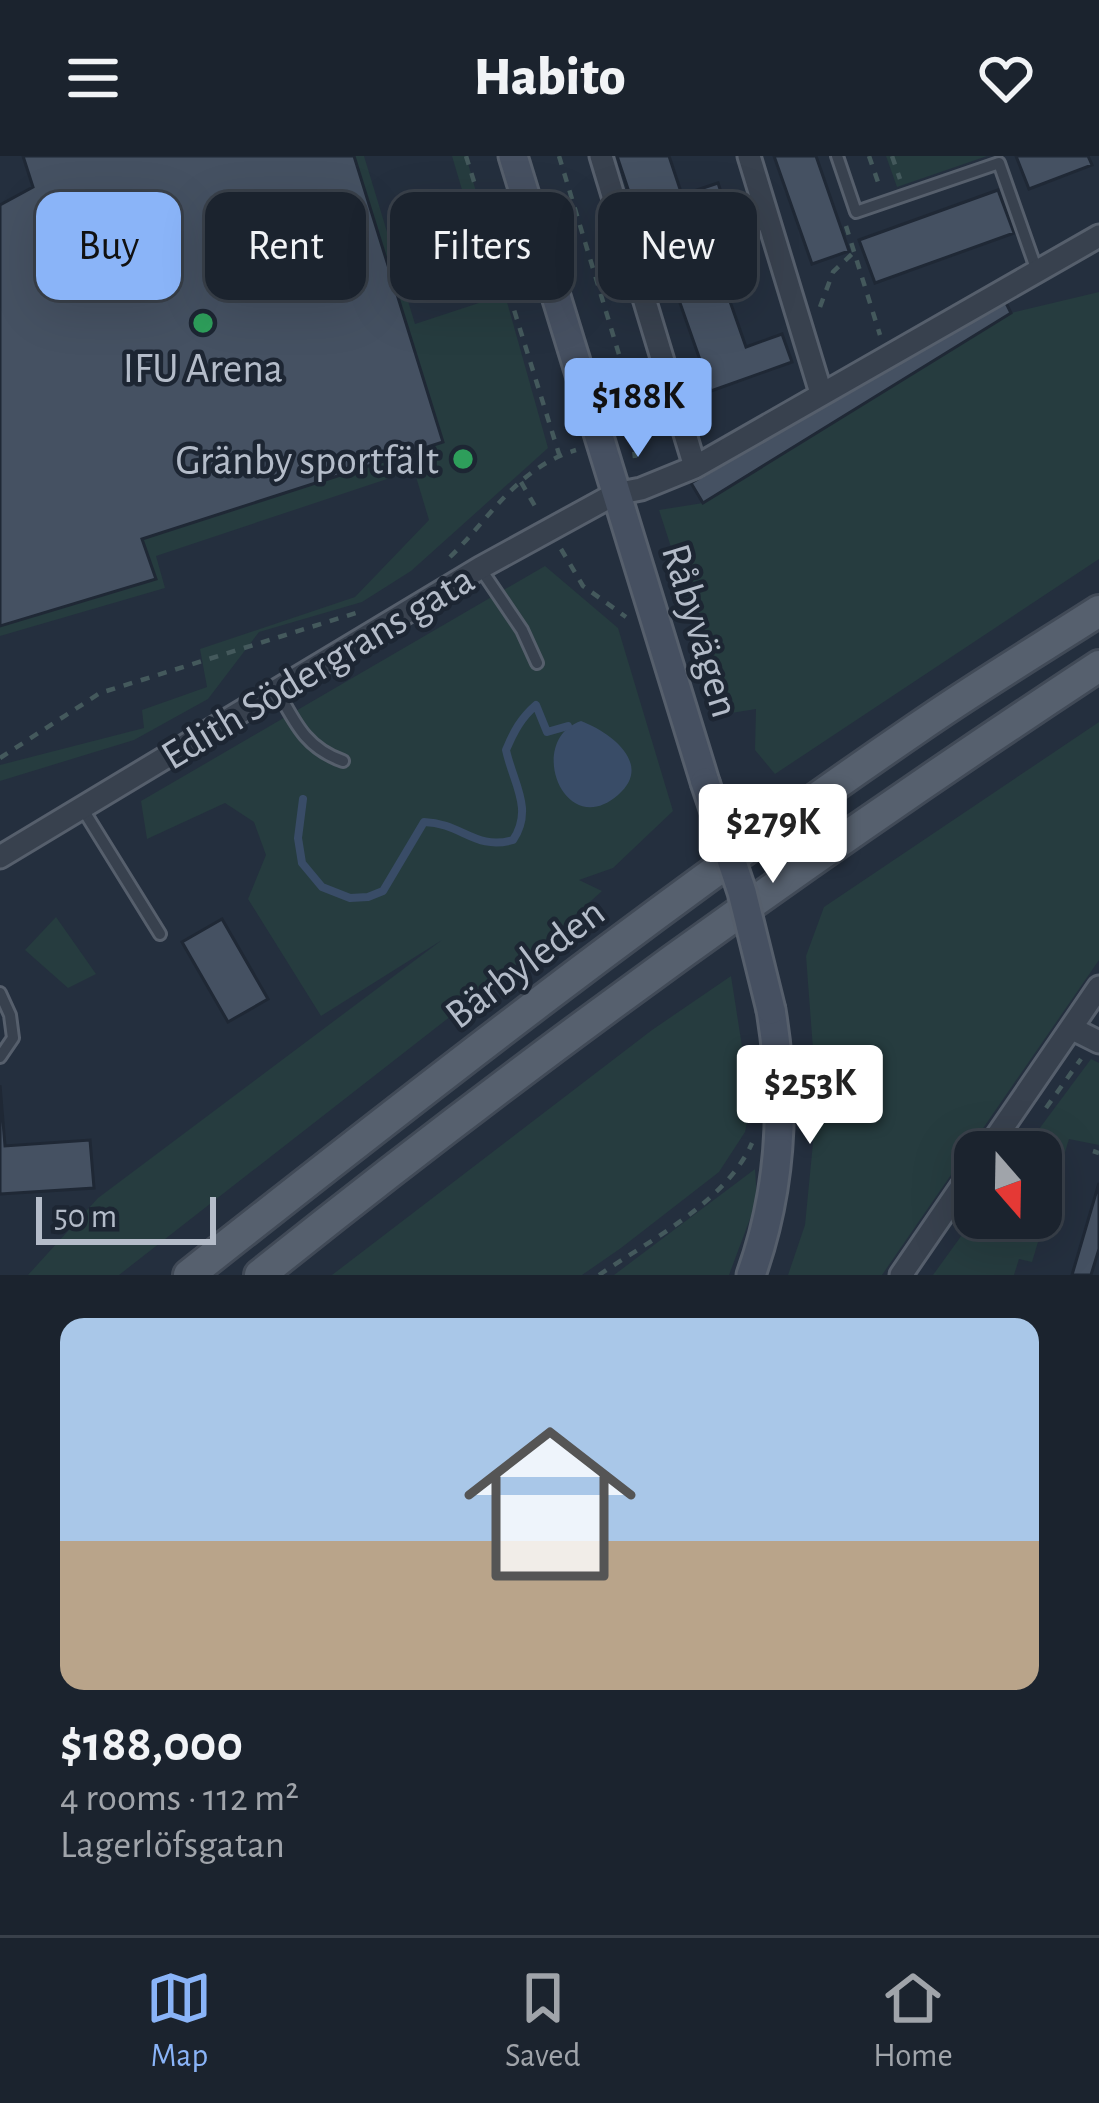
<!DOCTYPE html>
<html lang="en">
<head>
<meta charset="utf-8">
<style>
	:root { --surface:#1b232e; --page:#242b36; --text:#f1f3f6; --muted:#a0a4aa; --line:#39404a; --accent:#8ab4f8 }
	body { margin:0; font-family:"Alegreya Sans",sans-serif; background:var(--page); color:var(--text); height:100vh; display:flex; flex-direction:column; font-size:45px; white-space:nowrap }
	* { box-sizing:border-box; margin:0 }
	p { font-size:39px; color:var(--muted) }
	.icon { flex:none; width:66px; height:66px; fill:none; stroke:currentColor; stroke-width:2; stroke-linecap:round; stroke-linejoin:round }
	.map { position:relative; height:1119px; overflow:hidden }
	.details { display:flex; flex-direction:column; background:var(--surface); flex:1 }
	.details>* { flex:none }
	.top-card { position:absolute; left:36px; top:36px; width:1029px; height:108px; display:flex; gap:24px }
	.needle { width:78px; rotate:160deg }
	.controls { position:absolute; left:954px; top:975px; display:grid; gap:24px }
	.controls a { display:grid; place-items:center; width:108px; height:108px; border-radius:24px; background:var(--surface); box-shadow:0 12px 48px #0002,0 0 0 3px var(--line); font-size:60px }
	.scale { position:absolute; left:36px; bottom:30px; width:180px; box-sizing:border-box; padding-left:12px; border:6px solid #b4bcc9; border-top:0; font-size:33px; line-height:42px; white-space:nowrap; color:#b4bcc9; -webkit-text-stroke:9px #1d2633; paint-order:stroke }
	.price { position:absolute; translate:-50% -102px; padding:0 27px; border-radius:12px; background:#fff; color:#222; font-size:39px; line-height:78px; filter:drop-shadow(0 3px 6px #0008) }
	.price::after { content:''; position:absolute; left:50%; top:72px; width:36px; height:27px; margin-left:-18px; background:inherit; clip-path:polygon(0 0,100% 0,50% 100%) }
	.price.on { background:var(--accent); color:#111 }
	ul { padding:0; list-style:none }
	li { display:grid; align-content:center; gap:24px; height:636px; padding:0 60px }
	li span { display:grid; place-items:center; height:372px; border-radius:24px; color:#555 }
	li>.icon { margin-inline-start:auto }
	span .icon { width:216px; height:216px; fill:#fffc; stroke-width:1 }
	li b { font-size:51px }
	.pill { padding:0 42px; border-radius:24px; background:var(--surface); box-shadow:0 12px 48px #0002,0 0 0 3px var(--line); font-size:42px; line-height:108px }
	.pill.on { background:var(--accent); color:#111 }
	header { display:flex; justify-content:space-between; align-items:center; height:156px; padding:0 60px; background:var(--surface); font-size:54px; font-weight:800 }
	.tab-bar { display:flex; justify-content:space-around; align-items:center; height:168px; border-top:3px solid var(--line); background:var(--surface); font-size:33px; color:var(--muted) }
	.tab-bar a { display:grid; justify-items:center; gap:6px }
	.tab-bar .on { color:var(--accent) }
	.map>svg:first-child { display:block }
</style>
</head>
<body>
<header><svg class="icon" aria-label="menu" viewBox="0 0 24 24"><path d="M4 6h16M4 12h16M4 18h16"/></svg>Habito<svg class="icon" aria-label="heart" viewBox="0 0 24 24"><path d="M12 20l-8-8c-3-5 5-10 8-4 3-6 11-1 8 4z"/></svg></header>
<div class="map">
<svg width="1099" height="1119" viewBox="0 0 1099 1119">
	<rect width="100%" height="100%" fill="#242f3e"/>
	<path fill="#263c3f" d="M354,0H364L415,168L494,142L452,0H466L548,292L411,415L362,446L259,476L208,543L134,584L0,625V609L144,572L142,554L207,531L200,493L355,441L429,364L414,314L156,400L165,432L0,480V470L155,423L142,383Z
		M886,0H987L897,31Z
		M1099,136V403L775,618L755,594L756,553L725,558L659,354L703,347L1011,157Z
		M545,410L618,472L673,655L613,712L579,724L602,735L542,789L119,1119H28L98,1042L442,784L321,860L248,743L266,699L254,666L225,647L147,683L141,645Z
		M1099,566V804L882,1119H788L805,1069L817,946L806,800L824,751Z
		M56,761L96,818L68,832L25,794Z
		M731,820L751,948L745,976L719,1016L621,1092L582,1119H332L652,874Z
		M1091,903L1099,907V989L1069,983L1032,1106L1019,1103L1014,1119H933L975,1061L1041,1062V996H1022Z
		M755,1013L757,1044L729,1119H614Z"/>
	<path fill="#394c67" d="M581,565C610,576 654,608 618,639C564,686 525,584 581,565Z"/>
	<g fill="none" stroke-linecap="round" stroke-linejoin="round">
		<path stroke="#394c67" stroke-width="8" d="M303,643L298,682L302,707L322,731L350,742L368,741L383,735L424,666C462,667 475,695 513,684C534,653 513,627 506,594C514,575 521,562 536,549L547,576L568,570"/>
	</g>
	<path fill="#455162" stroke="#1f2835" stroke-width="3" d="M23,0H354L443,286L142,383L156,423L0,470V49L33,31Z
		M617,0H669L682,39L718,27L728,57L645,84Z
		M774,0H816L849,95L812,108Z
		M1016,0H1088L1092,9L1029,33Z
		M998,34L1014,77L875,127L859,84Z
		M712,94L746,191L782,178L792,206L711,235L667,110Z
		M1003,141L1011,157L703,347L691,327Z
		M222,763L268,843L228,866L182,786Z
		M0,929L5,990L90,984L94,1032L0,1038Z
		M1099,1027V1093L1091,1119H1072Z"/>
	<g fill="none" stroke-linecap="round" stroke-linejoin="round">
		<defs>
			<path id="lane" d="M837,0L856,56L999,7L1037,115
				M636,112L769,66
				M480,412L522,474L537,507
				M277,534C295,567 306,592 343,605
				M82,652L160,778
				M0,837L10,859L13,882L0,901"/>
			<path id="street" d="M601,0L695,311
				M749,0L821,237
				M0,701L480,412L615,338L641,333L695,311L1099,80
				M1071,872L1099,886
				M986,996L1099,831
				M901,1119L975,1011"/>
			<path id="secondary" d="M513,0L705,626
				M751,1119C782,1032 786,944 771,854"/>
			<path id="primary" d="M189,1119C427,931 666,744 916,573C975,532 1038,494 1099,455
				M260,1119C530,902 810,700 1099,510"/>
		</defs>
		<use href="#lane" stroke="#565f6c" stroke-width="16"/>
		<use href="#street" stroke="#565f6c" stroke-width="27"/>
		<use href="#secondary" stroke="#565f6c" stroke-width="33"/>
		<use href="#primary" stroke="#414a57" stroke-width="36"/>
		<path stroke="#44595c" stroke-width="4.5" stroke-dasharray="9 9" stroke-linecap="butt" d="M466,0L559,298
			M559,0L624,215L635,302
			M869,0L879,29
			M892,0L900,23
			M846,70L880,179
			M820,151L833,116L854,96
			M521,326L539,357
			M561,393L583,430L626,461
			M450,401C491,361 517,312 576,294
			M0,602L100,537L359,456
			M1046,952L1081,903
			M1093,995L1099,997
			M599,1119C650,1084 726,1046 752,987"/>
		<use href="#lane" stroke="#38414e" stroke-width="10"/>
		<use href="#street" stroke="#38414e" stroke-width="21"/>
		<use href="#secondary" stroke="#465061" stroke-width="27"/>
		<use href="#primary" stroke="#56606e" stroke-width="30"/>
		<defs>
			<path id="secondary-bridge" d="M705,626L742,736L771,854"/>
		</defs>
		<use href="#secondary-bridge" stroke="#565f6c" stroke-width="33" stroke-linecap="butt"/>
		<use href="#secondary-bridge" stroke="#465061" stroke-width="27"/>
	</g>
	<g fill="#2e9e5b" stroke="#1d2633" stroke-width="4.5">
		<circle cx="203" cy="167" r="12"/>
		<circle cx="463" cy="303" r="12"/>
	</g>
	<g text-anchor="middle" stroke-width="9" stroke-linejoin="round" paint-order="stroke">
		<g font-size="42" fill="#b4bcc9" stroke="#1d2633">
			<text x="203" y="226">IFU Arena</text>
			<text x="439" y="318" text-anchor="end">Gränby sportfält</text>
		</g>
		<g font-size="42" fill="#b4bcc9" stroke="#1d2633">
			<text transform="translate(702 474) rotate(73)" y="15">Råbyvägen</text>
			<text transform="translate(317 510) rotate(-31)" y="15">Edith Södergrans gata</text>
			<text transform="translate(524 806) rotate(-37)" y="15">Bärbyleden</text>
		</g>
	</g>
</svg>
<div class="controls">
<a><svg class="needle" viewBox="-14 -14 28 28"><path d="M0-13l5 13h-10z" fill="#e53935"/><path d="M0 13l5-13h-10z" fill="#a0a4aa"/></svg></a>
</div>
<div class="scale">50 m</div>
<b class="price on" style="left:638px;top:304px">$188K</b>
<b class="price" style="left:773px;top:730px">$279K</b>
<b class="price" style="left:810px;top:991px">$253K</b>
<div class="top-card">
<a class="pill on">Buy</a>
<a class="pill">Rent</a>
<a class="pill">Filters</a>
<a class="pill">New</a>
</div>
</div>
<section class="details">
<ul>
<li><span style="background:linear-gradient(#a9c7e8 60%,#b9a48a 0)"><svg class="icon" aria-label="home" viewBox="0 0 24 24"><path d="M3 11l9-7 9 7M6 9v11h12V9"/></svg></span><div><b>$188,000</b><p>4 rooms · 112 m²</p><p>Lagerlöfsgatan</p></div></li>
</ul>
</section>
<nav class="tab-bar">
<a class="on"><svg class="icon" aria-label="map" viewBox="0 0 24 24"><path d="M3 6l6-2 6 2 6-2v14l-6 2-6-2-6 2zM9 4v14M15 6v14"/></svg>Map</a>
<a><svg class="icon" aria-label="saved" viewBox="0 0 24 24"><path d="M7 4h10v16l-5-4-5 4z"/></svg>Saved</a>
<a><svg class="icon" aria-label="home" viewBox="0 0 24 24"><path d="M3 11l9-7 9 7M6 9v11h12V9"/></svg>Home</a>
</nav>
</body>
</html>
